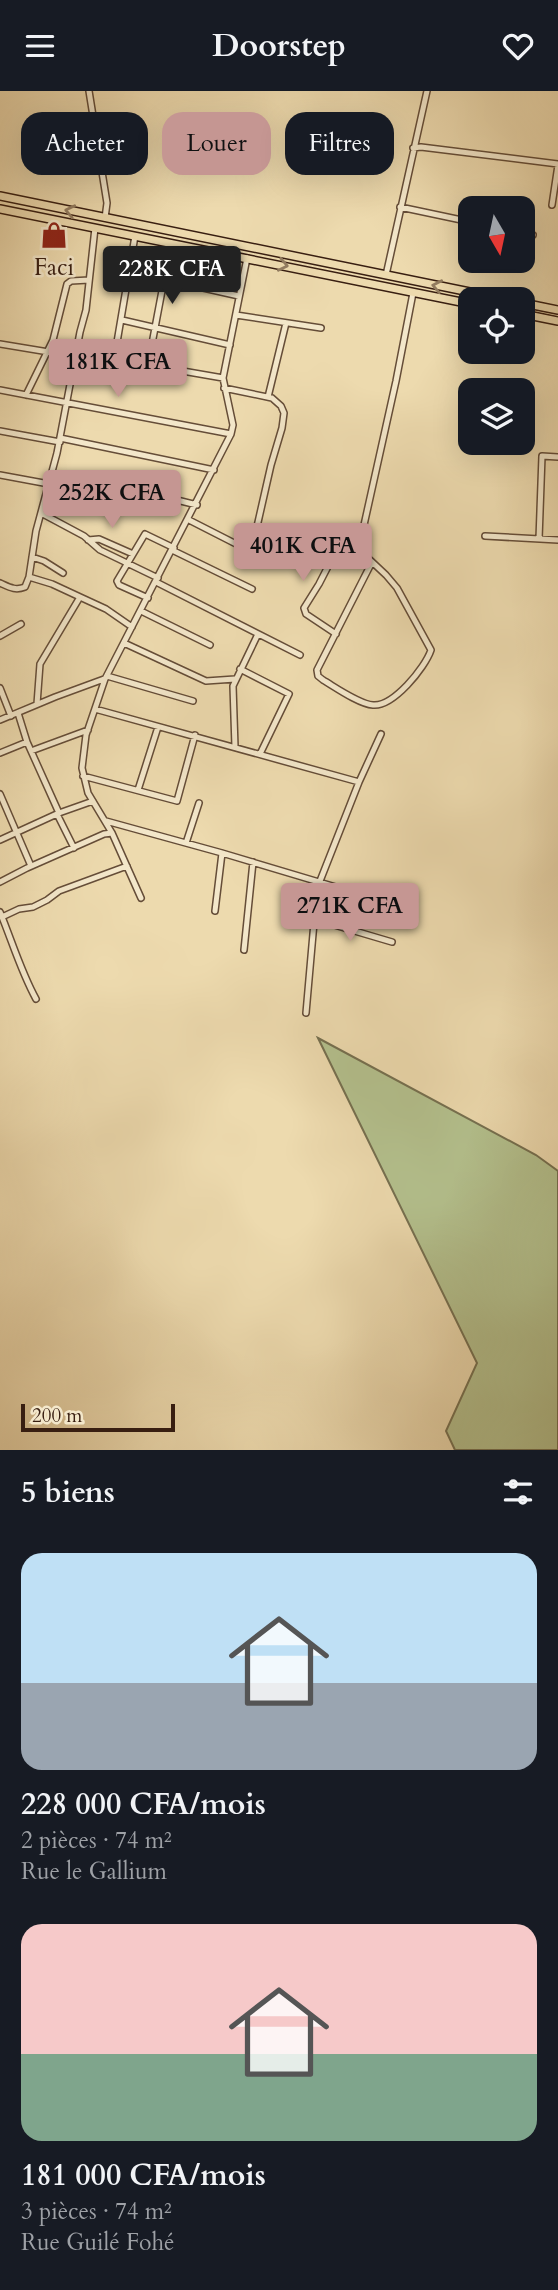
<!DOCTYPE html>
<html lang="fr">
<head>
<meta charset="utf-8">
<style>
	:root { --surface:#171b24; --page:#242831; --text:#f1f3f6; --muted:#9ea1a6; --accent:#c59692 }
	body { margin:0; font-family:Cardo,serif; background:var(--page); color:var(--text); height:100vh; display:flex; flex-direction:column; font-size:26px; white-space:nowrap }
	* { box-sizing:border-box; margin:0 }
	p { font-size:23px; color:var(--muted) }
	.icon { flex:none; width:38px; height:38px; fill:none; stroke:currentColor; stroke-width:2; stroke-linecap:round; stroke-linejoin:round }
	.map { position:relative; height:1359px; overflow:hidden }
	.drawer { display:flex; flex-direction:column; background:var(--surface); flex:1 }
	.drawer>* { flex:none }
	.top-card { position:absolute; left:21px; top:21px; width:516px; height:63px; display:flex; gap:14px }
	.needle { width:46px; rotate:171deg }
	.fabs { position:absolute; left:458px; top:105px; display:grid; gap:14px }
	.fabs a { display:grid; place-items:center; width:77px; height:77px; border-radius:14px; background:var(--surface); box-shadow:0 7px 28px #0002; font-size:35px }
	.scale { position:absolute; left:21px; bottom:18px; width:154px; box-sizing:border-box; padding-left:7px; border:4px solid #381e11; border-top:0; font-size:19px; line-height:24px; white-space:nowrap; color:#381e11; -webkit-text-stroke:5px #f3e7ca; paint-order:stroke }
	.price { position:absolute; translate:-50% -60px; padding:0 16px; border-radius:7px; background:var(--accent); color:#111; font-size:23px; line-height:46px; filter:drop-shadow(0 2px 4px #0008) }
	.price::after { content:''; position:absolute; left:50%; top:42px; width:21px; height:16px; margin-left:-10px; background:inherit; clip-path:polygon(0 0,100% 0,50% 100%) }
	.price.selected { background:#222; color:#fff }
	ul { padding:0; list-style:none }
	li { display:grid; align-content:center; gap:14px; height:371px; padding:0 21px }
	li span { display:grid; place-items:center; height:217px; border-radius:21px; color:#555 }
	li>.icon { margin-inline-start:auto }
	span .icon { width:126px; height:126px; fill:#fffc; stroke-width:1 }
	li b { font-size:30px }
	h2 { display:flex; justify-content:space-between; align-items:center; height:84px; padding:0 21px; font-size:30px }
	.tag { padding:0 24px; border-radius:21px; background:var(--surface); box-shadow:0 7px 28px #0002; font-size:24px; line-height:63px }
	.tag.selected { background:var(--accent); color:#111 }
	header { display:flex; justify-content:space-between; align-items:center; height:91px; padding:0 21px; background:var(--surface); font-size:32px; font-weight:700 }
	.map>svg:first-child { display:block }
</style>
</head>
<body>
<header><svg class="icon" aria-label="menu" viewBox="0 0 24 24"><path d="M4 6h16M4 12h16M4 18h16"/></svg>Doorstep<svg class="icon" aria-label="heart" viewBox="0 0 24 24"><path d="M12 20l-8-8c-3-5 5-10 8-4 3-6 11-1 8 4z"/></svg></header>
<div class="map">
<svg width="558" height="1359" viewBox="0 0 558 1359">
	<rect width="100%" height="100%" fill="#eddaae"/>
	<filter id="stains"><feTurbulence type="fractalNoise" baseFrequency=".00286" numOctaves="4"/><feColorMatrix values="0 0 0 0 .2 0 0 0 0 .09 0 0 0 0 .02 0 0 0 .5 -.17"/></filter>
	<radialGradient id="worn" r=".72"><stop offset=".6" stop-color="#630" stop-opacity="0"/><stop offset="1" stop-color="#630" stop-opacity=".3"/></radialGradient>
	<path fill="#b4c18e" stroke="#767050" stroke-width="2" d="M318,947L536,1064L558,1080V1359H455L446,1340L477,1272Z"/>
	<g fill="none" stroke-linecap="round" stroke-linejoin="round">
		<defs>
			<path id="minor" d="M89,0L107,112L105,127
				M413,57L421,56L558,73
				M552,114L558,74
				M400,116L471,131
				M523,142L533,144
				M386,184L427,0
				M163,188L239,205
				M236,224L321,237
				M122,229L230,254
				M0,253L103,270L148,274L223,287
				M114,269L135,145
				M148,274L171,152
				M224,297L272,307L281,315L284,322L282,337L271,374L256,440
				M0,299L231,343
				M26,304L53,249L67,193L71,190L89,189
				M268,306L286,232
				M0,340L60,351
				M60,347L214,379
				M0,384L49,393
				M76,384L197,414
				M48,395L79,406
				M41,422L84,445L100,459L158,487
				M189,429L242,456L245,460L247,473
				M485,445L558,449
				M539,448L542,365L558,366
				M88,449L99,448L133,463
				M172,459L252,498
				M32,466L44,470L63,482
				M372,471L317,579L318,585L323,589C335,596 359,613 373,614C393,616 425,577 431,559L397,497L386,484L354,454L353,451L364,434L396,290L413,202
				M29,486L52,493L80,506L40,573L37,613
				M156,491L300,564
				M0,492C9,496 15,500 25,496L29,486L36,440L57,362L80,241L86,219L95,137
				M80,506L106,518L132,536
				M148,507L119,494L117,490L145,443L174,457
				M141,520L210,554
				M336,543L306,523L304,517L319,493L339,454L346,450L353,451
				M0,545L21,533
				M124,552L206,590L235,588
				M240,578L289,603L260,663
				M107,585L193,610
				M0,597L11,625
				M95,618L359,691
				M18,622L27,651L59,722L93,710
				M0,629L55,606L104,588
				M235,656L233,595L258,543
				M31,660L88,639
				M0,662L27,651
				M83,685L177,710L195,644
				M138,699L158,636
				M0,703L31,775
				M57,723L74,757
				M106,730L222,762L406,817
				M0,749L59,722
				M186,752L199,712
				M0,791L27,777L104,743L112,742
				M141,807L112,742L88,702L82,677L86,644L105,588L231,343L233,334L223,287L247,167
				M215,820L222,762
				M0,821C12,850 21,881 36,908
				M2,826L19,818L33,816L47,809L59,800L127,775
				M314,828L392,851
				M244,859L253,771
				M306,922L316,809L320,790L359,691L381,643"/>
			<path id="major" d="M0,105L504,208
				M0,118L471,213
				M523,212L558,219
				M523,223L558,230"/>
		</defs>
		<use href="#minor" stroke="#654d38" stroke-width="8"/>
		<use href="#major" stroke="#381e11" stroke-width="10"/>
		<use href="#minor" stroke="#f3e7ca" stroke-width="5"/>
		<use href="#major" stroke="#eddaae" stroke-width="7"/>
	</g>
	<defs><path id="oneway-chevron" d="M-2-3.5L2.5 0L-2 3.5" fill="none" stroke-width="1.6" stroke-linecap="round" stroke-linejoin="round" transform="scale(1.75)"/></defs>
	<g stroke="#927c60">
		<use href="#oneway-chevron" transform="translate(70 120) rotate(-168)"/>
		<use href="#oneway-chevron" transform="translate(283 174) rotate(12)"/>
		<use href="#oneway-chevron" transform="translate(437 195) rotate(-169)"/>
	</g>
	<defs>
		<symbol id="shop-bare" viewBox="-9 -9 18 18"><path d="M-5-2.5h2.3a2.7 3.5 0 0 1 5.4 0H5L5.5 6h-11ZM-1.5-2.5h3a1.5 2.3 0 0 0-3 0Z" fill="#8f2418" stroke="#f3e7ca" stroke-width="2.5" paint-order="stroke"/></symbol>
	</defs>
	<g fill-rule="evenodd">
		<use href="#shop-bare" x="35" y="125" width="38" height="38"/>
	</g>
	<g text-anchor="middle" stroke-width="5" stroke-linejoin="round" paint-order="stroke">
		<g font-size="23" fill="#381e11" stroke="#f3e7ca">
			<text x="54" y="184">Faci</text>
		</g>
	</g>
	<rect width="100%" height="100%" filter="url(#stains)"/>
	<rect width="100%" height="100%" fill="url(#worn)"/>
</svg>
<div class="fabs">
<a><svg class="needle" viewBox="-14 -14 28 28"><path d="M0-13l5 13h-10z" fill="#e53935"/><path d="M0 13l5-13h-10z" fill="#9ea1a6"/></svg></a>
<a><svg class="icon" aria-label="locate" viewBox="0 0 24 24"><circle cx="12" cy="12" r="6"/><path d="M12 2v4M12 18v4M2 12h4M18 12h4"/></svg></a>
<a><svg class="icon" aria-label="layers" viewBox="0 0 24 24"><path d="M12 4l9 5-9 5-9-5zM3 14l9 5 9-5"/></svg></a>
</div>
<div class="scale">200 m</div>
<b class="price selected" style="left:172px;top:215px">228K CFA</b>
<b class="price" style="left:118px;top:308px">181K CFA</b>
<b class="price" style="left:112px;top:439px">252K CFA</b>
<b class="price" style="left:303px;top:492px">401K CFA</b>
<b class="price" style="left:350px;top:852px">271K CFA</b>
<div class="top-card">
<a class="tag">Acheter</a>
<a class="tag selected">Louer</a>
<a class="tag">Filtres</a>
</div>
</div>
<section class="drawer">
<h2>5 biens<svg class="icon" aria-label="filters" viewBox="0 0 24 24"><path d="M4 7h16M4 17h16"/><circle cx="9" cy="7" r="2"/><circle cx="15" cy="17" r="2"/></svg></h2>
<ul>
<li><span style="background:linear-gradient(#bfe0f5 60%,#9aa5b1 0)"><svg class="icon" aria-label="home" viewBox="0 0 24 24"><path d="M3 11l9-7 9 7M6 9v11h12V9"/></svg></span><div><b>228 000 CFA/mois</b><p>2 pièces · 74 m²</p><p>Rue le Gallium</p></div></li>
<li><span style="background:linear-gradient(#f6c9c9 60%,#7fa58c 0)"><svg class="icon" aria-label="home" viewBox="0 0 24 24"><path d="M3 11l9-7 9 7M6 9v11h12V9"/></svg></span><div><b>181 000 CFA/mois</b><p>3 pièces · 74 m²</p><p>Rue Guilé Fohé</p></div></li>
</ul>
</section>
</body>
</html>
